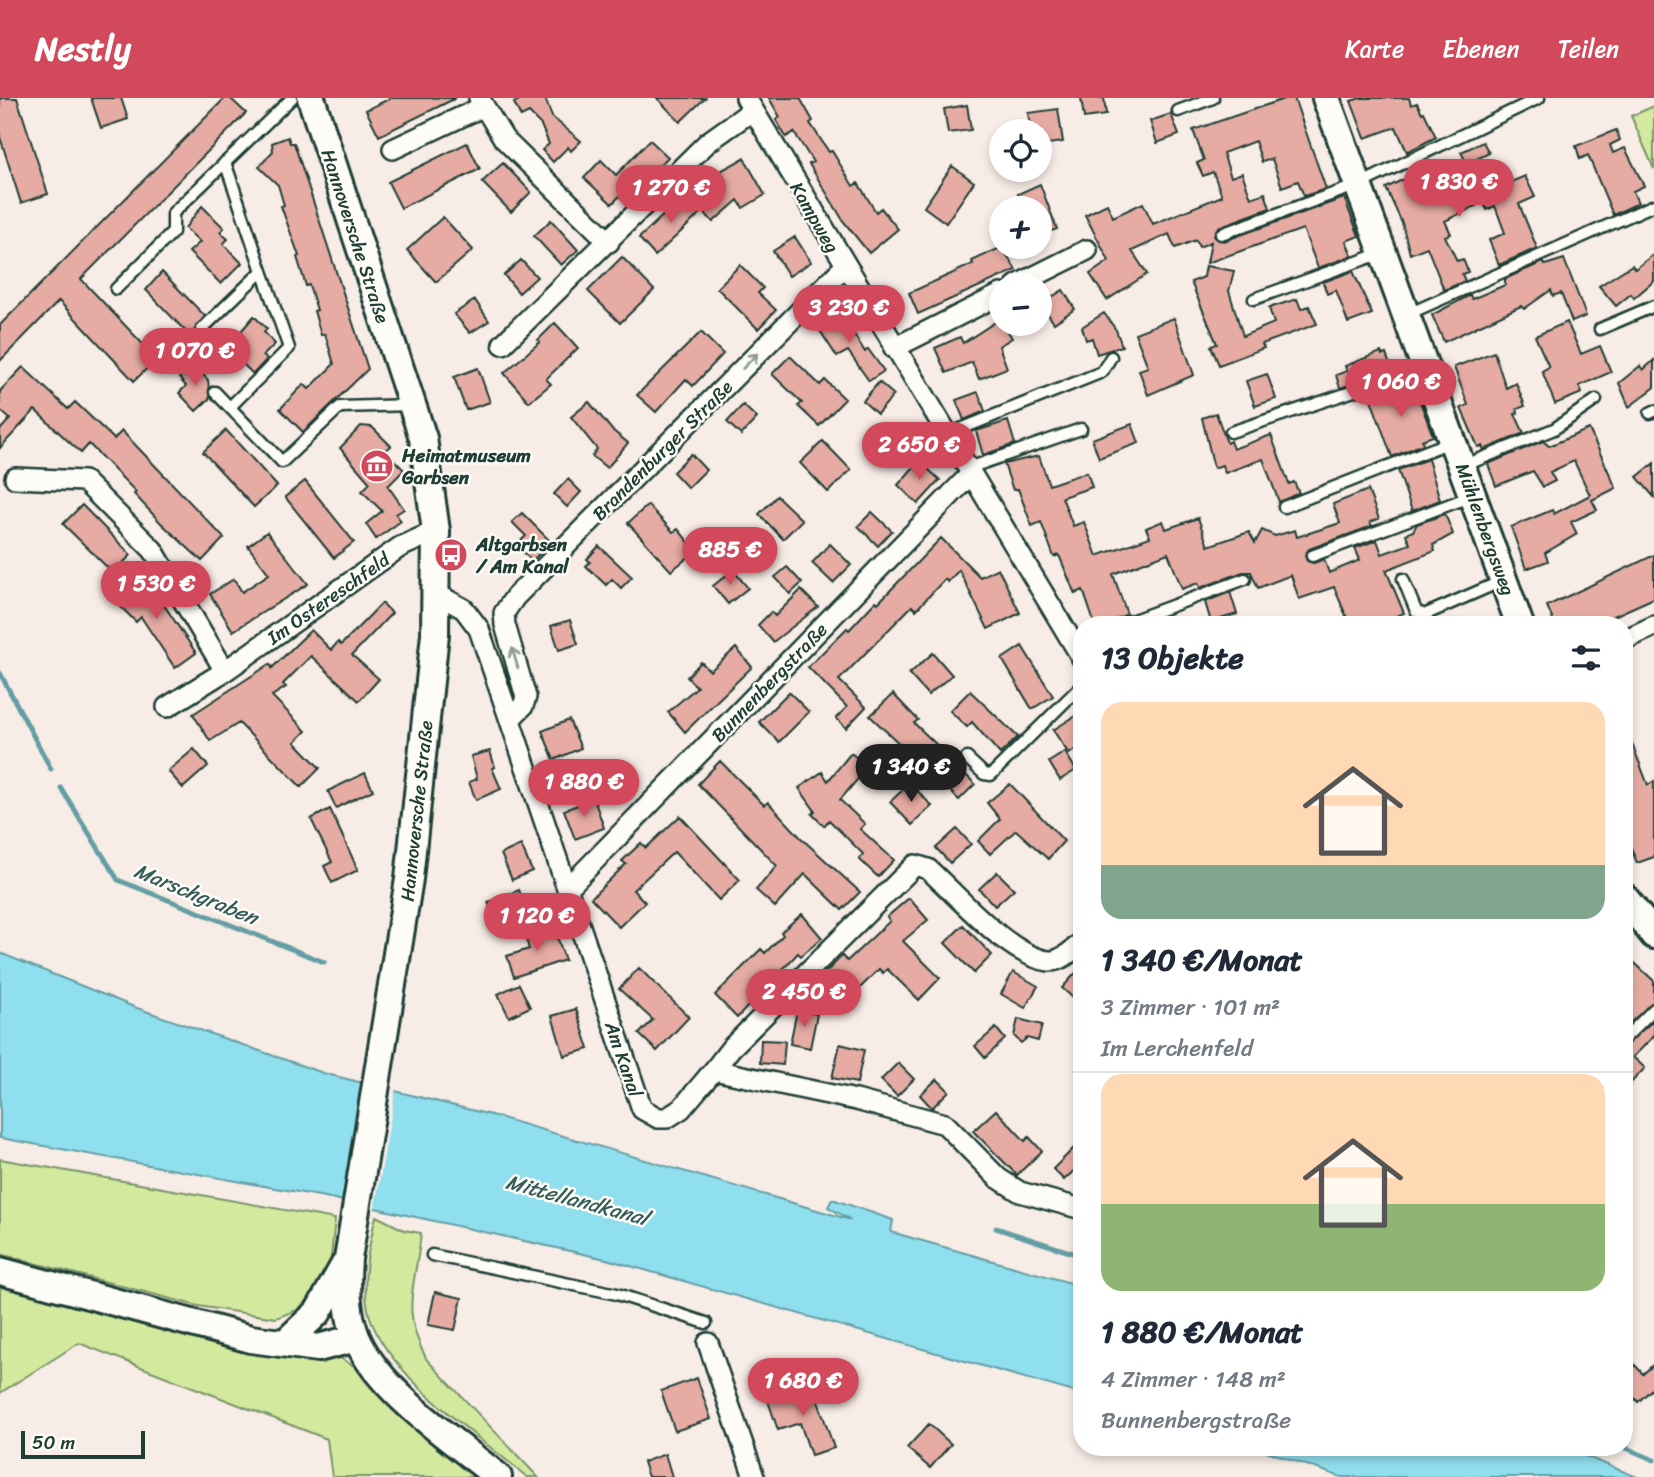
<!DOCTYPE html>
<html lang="de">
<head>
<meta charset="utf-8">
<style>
	:root { --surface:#fff; --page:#f2f2f3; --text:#1f2937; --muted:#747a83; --line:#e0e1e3; --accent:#d1495b }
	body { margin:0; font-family:Sriracha,sans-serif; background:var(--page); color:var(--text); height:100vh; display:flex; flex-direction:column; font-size:26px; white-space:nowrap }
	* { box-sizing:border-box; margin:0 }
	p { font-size:23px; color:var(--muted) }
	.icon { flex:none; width:38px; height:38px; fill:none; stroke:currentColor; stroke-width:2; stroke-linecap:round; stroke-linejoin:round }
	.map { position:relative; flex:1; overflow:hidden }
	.panel { position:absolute; left:1073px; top:518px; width:560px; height:840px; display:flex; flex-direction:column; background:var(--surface); border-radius:28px; box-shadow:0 4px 10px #0003 }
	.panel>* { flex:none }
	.controls { position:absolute; left:989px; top:21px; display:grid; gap:14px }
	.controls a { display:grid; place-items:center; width:63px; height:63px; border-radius:50%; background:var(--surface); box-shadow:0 4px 10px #0003; font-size:35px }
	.scale { position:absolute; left:21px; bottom:18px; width:124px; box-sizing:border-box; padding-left:7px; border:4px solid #1f3d34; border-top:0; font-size:19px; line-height:24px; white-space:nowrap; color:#1f3d34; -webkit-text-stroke:5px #fdfcf7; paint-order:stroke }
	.price { position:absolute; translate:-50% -60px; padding:0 16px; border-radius:24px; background:var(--accent); color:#fff; font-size:23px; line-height:46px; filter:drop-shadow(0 2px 4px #0008) }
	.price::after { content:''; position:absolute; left:50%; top:42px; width:21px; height:16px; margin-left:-10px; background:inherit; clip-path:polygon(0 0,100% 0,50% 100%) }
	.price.current { background:#222; color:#fff }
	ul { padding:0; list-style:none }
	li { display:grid; align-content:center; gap:14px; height:371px; padding:0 28px }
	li+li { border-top:2px solid var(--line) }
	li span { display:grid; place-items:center; height:217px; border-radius:21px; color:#555 }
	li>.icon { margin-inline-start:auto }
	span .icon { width:126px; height:126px; fill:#fffc; stroke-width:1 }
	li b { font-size:30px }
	h2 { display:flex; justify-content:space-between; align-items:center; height:84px; padding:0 28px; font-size:30px }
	header { display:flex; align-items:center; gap:42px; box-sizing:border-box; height:98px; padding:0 35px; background:var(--accent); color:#fff }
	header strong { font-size:33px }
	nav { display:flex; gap:38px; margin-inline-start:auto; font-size:24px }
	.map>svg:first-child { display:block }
</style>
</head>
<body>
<header>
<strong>Nestly</strong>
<nav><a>Karte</a><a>Ebenen</a><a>Teilen</a></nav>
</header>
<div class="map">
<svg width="1654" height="1379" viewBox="0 0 1654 1379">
	<rect width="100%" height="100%" fill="#f8ece6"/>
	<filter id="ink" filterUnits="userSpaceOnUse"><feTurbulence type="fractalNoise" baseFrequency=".0143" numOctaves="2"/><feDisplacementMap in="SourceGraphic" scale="14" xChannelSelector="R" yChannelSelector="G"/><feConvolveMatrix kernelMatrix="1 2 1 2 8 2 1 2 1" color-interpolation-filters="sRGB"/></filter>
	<g filter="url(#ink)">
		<path fill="#d2e99e" stroke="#789369" stroke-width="2" d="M1654,8V71L1631,18Z
			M0,1061L335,1121L330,1168L313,1197L297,1212L276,1220L198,1208L0,1156Z
			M376,1118L404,1132L421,1135C416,1189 399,1210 427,1262L538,1379H527C480,1339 388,1278 370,1219C360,1186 368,1151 376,1118Z
			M0,1188L256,1255L340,1260L366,1275L483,1379H332L327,1341L79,1245L0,1295Z"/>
		<path fill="#90dfee" stroke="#639ea4" stroke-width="2" d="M0,855L134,909L323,975L495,1018L851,1122L828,1109L832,1101L893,1122L891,1134L1081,1188V1296L606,1161L325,1099L0,1040Z
			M1255,1349H1563L1637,1379H1341Z"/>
		<path fill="#f8ece6" d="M366,983L396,990L374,1114L344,1107Z"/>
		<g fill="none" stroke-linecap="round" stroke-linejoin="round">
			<path stroke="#639ea4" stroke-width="5" d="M0,575L51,671
				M61,690L118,782L324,864
				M996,1130L1082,1158
				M1624,1349L1654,1362"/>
		</g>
		<path fill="#e6aca3" stroke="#1f3d34" stroke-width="2" d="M0,0H17L48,96L21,105L0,39Z
			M91,0H121L128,21L101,30Z
			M225,0H230L246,15L81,181L157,261L134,283L59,203L0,263V227Z
			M391,0H456L379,38L366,12Z
			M523,0H545L552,19L581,43L571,53L568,49L553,64L542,52L549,46L541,27L529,15L521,19L514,5Z
			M657,0H705L680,24Z
			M769,0H800L813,23L810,25L829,54L832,53L853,88L858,85L876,114L881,110L898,131L869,155L844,124L809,66L813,64L794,34L786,39L776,22L780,19Z
			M1081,0H1104L1106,17L1084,20Z
			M1287,0H1294L1326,91L1304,98L1298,83L1282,89L1272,61L1262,64L1255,43L1223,55L1231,79L1242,75L1251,100L1265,95L1270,110L1218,129L1214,139L1224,143L1344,100L1359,138L1346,143L1352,158L1318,170L1303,131L1207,165L1211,144L1199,149L1196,142L1175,150L1169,136L1132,153L1147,176L1107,202L1090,176L1109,163L1085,117L1107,106L1113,119L1143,105L1153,126L1222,98L1213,74L1203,78L1197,65L1204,62L1193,32Z
			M1361,0H1409L1411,7L1417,5L1422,15L1424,14L1436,39L1407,54L1396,29L1365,40L1351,3Z
			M967,7L971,32L948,35L944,11Z
			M1058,11L1063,44L1040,47V33H1031L1028,15Z
			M1171,16L1179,37L1157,45L1150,23Z
			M1616,32L1620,42L1610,47L1613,55L1625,50L1644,88L1633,93L1638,105L1613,117L1588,57L1580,61L1576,48Z
			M288,39L290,45H294L368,271L303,334L280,311L304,286L309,291L334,266L325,236L321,237L314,213L317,212L309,187L306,188L297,159L299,158L281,108L284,107L278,87L259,69L273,53L272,45Z
			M650,42L668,59L651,76L646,71L612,106L584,80L601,62L616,77Z
			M1483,44L1489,55L1467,66L1461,54Z
			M467,45L480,71L401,110L388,84Z
			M744,60L765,97L743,110L738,102L713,124L703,113L724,93L715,76Z
			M503,65L531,94L511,114L482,84Z
			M952,68L974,84L946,125L924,109Z
			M1426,70L1429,75L1437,72L1447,99L1483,84L1488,94L1525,78L1535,99L1519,106L1537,150L1499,167L1489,142L1505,135L1495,108L1487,112L1483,104L1445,123L1451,136L1445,138L1457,163L1463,161L1468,174L1462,176L1465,183L1444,192L1427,149L1410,156L1402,125L1386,90Z
			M1040,86L1057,131L1040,137V110H1023L1018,96Z
			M686,96L703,113L655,158L639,140Z
			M202,108L224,130L220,134L228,141L223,146L242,165L221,186L189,154L200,144L185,130Z
			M443,119L473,152L436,184L407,152Z
			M551,122L578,152L561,167L534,138Z
			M795,139L811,164L789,178L773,153Z
			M1002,149L1016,172L918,216L909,195L973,166L972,163Z
			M1654,156V183L1634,200L1631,196L1616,208L1599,188L1632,167L1635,171Z
			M622,159L654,192L620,225L588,193Z
			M1564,161L1586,218L1572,224L1561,195L1553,198L1551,192L1524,211L1521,208L1444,244L1432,217L1470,197L1472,201L1505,187V181L1543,164L1545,167Z
			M521,162L537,179L519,195L504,177Z
			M740,167L763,190L758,195L776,212L758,231L717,190Z
			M1206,168L1234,173L1229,193L1243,238L1274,225L1269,210L1297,201L1301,211L1309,208L1317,226L1262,246L1264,250L1219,267L1211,248L1217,246L1191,184L1204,179Z
			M1353,173L1372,216L1348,225L1336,192L1327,196L1323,184Z
			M162,174L205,218L190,238L146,192Z
			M1063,192L1075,211L1054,225L1041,206Z
			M475,202L489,223L470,235L454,216Z
			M840,214L865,254L868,251L884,273L869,283L848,253L837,259L817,228Z
			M1104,215L1116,232L1122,248L1097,256L1092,240L1086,242L1082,229Z
			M254,218L267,231L264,234L275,246L263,258L267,261L253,276L236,259L241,255L231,245Z
			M1174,220L1194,277L1148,297L1139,272L1148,269L1135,235Z
			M1000,221L1012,240L999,248L1007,270L979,281L972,264L946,275L935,250L960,239L963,245Z
			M1567,224L1581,256L1600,248L1611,274L1579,288L1582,295L1555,306L1542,273L1549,269L1535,238Z
			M555,225L578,250L546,281L551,286L529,304L504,275L540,244L538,242Z
			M701,234L723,256L693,288L686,281L656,314L637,297Z
			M1381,254L1382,257L1386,256L1392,273L1340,290L1336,277L1347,273L1345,268Z
			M1494,254L1506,290L1516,285L1525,308L1517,311L1518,315L1515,316L1524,335L1484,352L1482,348L1478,349L1461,310L1468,307L1454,269Z
			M790,258L820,287L825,282L845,301L819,328L798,308L802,305L772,276Z
			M1654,262V290L1629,309L1619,285L1640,268L1643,272Z
			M194,266L208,282L210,300L196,313L179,295L186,288L179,280Z
			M23,269L68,311L75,304L114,341L122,333L224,440L202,463L161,425L134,396L136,394L89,346L81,355L35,312L0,350V332L10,321L0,312V293Z
			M478,270L490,304L466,312L454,279Z
			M1267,276L1276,301L1255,308L1246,283Z
			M879,284L894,297L877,316L863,303Z
			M1397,287L1403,298L1416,293L1433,338L1422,342L1423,346L1392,359L1369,296Z
			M978,294L985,313L964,322L956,302Z
			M589,304L612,332L628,345L607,370L592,358L597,351L571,319Z
			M743,307L757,320L741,337L727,324Z
			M1216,315L1227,345L1230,343L1233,351L1271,337L1289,386L1294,384L1299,395L1279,404L1263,361L1225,375L1222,367L1214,370L1202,320Z
			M1008,323L1015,346L983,357L976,333Z
			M1132,326L1139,345L1099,360L1092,341Z
			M361,328L372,329L391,348L385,353L404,372L388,388L404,411L396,416L401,423L376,441L366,426L382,413L362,393L370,385L340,350Z
			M1589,331L1616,390L1592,402L1597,412L1571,424L1577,436L1545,455L1548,463L1526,471L1511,429L1552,412L1554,416L1590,397L1574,363L1550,374L1555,383L1543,389L1533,373L1496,388L1488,366L1543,343L1549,348Z
			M226,332L277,388L254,409L203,354Z
			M823,343L851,372L828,394L800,365Z
			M691,356L706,372L688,390L673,374Z
			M1039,358L1049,387L1087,374L1092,389L1062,399L1073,428L1084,424L1097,458L1150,439L1146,430L1163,423L1166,431L1198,420L1208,448L1249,434L1255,445L1262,432L1275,438L1295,432L1297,439L1340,425L1333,406L1368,392L1379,421L1370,424L1372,428L1309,451L1305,457L1307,463L1314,465L1324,461L1329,475L1360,462L1355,450L1377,442L1382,456L1410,446L1406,436L1413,433L1417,426L1445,416L1453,436L1433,447L1435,453L1386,472L1404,515L1375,527H1350L1334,489L1299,501L1291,477L1258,490L1251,474H1243L1200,490L1198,485L1182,491L1168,455L1113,476L1127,516L1115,522L1113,527H1095L1083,492L1075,496L1059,457L1054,459L1041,424L1032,428L1018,391L1013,392L1004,366Z
			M1428,361L1440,402L1412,413L1398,372Z
			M919,363L940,382L918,406L898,387Z
			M1654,365V399L1637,379Z
			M568,381L581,394L567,409L554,396Z
			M305,383L354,444L334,460L285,399Z
			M777,398L802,422L783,441L759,416Z
			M82,407L131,457L113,475L63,426Z
			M648,407L673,434L678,431L696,453L671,473L628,425Z
			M872,414L892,433L878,448L858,428Z
			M522,415L551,444L532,463L516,447L526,438L512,424Z
			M267,434L308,486L233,533L210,496L234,481L242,494L269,476L248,448Z
			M941,440L980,479L998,470L1020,515L988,531L959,472L948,484L945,481L916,512L912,508L839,582L866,609L846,630L836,620L847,609L808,569L847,530L849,532L876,503L878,505Z
			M830,446L851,467L833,485L812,465Z
			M599,448L632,479L621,490L612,481L606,487L586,468L590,464L587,461Z
			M1654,457V500L1594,527H1555L1547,508Z
			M787,469L802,485L790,496L775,479Z
			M733,472L748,490L728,506L713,488Z
			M134,479L166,510L196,555L175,570L141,519L136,524L113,501Z
			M801,492L818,509L773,544L758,527L771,514L775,518Z
			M1230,494L1237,516L1211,524L1205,504Z
			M382,505L392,515L352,557L379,581L359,603L311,558L283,586L286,589L272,598L306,633L295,644L320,670L301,689L239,625L210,643L193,616L270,566L272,570L311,532L331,552L338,544L341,547Z
			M570,522L578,546L559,552L551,528Z
			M1022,548L1053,598L1032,611L1002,561Z
			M736,550L752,569L685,634L668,614L697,589L687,579L701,564L710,573Z
			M933,555L952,577L928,597L909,576Z
			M970,593L1018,639L1000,656L972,624L967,629L950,613Z
			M789,594L809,614L779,644L759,624Z
			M893,596L918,622L914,625L940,650L923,668L870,618Z
			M1082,614V647L1069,656L1053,632Z
			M569,622L581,650L554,662L542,633Z
			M1624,625L1648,687L1654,683V759L1637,765L1624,732Z
			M194,651L208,668L183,690L168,673Z
			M490,653L495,669L492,670L501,691L476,702L469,684L477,681L471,658Z
			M1065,654L1076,672L1060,682L1049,664Z
			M851,655L868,669L840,702L865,726L860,731L894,762L878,779L859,761L863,756L829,722L824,728L812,716L815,713L799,690L822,674L828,683Z
			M720,663L764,707L768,704L802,741L860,794L842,812L805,776L775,809L756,792L777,768L698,686Z
			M961,672L975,686L959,702L945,688Z
			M365,675L373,692L336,710L328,693Z
			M910,685L932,708L912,727L890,704Z
			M1010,686L1064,743L1048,761L1016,732L990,756L978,743L1000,721L987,705Z
			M594,701L604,730L575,741L564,712Z
			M330,711L358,772L332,785L324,768L332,764L311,721Z
			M680,718L740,782L719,802L674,754L633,792L645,804L619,829L591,800L626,766L622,763L641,745L646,750Z
			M957,731L971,746L950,765L936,750Z
			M521,747L532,773L512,782L501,756Z
			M997,774L1014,791L995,808L979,791Z
			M519,792L530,819L499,831L488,804Z
			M909,800L928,822L903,843L940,880L919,902L887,871L883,875L879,871L849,901L824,876L842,858L847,863L890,823L887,819Z
			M802,816L822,840L801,858L798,855L737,920L715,897L761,851L765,855L783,837L781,834Z
			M963,827L992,857L974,875L945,845Z
			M554,829L565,862L514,879L507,858L529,851L525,838Z
			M1624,855L1654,883V904L1624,930Z
			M1082,868V908L1062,890Z
			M639,870L689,919L657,953L639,936L653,922L619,891Z
			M1013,874L1038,888L1025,910L1001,896Z
			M519,886L530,909L509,919L498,896Z
			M576,911L589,951L564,958L552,918Z
			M797,912L817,916L810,950L790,946Z
			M1018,921L1042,927L1038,943L1027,940L1021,945L1014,938Z
			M1654,922V938L1633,959L1645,970L1624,992V948Z
			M996,930L1005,941L985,960L975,948Z
			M761,942L785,943L783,967L760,965Z
			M840,946L864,952L857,985L832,980Z
			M898,965L914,981L897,998L881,982Z
			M937,981L949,993L932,1010L920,997Z
			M996,1012L1025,1043L1029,1039L1042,1053L1017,1077L973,1033Z
			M1082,1042V1065L1064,1082L1053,1071Z
			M435,1194L462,1200L455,1232L428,1227Z
			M1633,1265L1643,1276L1654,1266V1289L1638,1304L1624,1289V1274Z
			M697,1280L711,1321L675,1333L661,1293Z
			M813,1288L834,1350L811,1357L800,1325L778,1332L768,1303Z
			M929,1326L951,1346L930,1370L907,1350Z
			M665,1356L672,1379H648L643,1364Z"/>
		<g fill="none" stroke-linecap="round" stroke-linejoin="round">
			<defs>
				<path id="lane" d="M1178,13L1213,0
					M1221,136L1358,87L1539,0
					M116,191L173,134V115L292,0
					M1254,201L1382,155
					M1408,216L1654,107
					M202,231L262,173L225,64
					M1600,231L1654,208
					M215,294L282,364L340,309L412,307
					M230,309L289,250L262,173
					M1650,315L1654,313
					M1231,334L1423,270
					M946,337L1102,274L1111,259
					M1463,368L1554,331L1596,302
					M966,371L1081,331
					M1284,409L1450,344
					M1312,458L1472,398
					M1403,481L1416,513L1424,517L1502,483
					M1120,527L1245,481
					M967,660L984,676L991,677L1082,587
					M1624,941L1654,911
					M432,1157L617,1196L706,1225"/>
				<path id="street" d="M479,0L504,41L609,144
					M746,0L1082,560
					M393,51L482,9
					M1017,187L1087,152
					M503,246L708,44L753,12
					M894,250L1001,196
					M15,380L84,383L153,452L225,573
					M437,496L464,511L479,531L642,1011L658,1020H667L681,1011L714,972L856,1002L945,1026L998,1080L1020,1094L1082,1111
					M1624,542L1654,528
					M167,609L225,573L400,449L436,433
					M510,621L523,608L526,599L505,527L504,515L515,499L844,169
					M568,790L969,378
					M714,972L731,950L915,767L928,771C957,797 1010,859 1049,863C1061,864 1073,852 1082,844
					M708,1245L754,1379"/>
				<path id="secondary" d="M311,0L423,340L436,433L435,536L409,781L348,1161C346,1187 346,1216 357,1241C381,1295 452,1341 498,1379
					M1326,0L1520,527
					M1624,799L1654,837
					M0,1173L251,1241L318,1250L356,1240
					M287,1243L318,1214L345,1166"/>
			</defs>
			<use href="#lane" stroke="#1f3d34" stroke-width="15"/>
			<use href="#street" stroke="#1f3d34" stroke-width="24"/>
			<use href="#secondary" stroke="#1f3d34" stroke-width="32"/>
			<use href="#lane" stroke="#fdfcf7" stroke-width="10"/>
			<use href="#street" stroke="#fdfcf7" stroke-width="19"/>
			<use href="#secondary" stroke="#fdfcf7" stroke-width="26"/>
		</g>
		<defs><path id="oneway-shaft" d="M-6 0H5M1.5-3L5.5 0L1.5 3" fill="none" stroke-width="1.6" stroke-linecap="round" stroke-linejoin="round" transform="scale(1.75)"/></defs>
		<g stroke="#8e9c96">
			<use href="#oneway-shaft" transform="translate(750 263) rotate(-45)"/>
			<use href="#oneway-shaft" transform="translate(515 560) rotate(-106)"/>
		</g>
	</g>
	<defs>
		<symbol id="museum-disc" viewBox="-11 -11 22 22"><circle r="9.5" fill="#d1495b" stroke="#fdfcf7"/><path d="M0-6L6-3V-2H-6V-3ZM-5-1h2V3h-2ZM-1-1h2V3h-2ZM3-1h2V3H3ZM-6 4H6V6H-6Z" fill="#fff"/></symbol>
		<symbol id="bus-disc" viewBox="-11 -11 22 22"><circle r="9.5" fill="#d1495b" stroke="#fdfcf7"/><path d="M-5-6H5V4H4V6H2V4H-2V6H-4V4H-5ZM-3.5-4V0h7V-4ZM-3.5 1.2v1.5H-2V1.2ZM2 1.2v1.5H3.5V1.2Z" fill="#fff"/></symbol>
	</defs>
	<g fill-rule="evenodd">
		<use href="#museum-disc" x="358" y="349" width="38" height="38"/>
		<use href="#bus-disc" x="432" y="438" width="38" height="38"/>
	</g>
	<g text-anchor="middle" stroke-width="5" stroke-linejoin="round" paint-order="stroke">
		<g font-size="19" fill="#1f3d34" stroke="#fdfcf7">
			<text transform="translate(815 119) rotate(60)" y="7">Kampweg</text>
			<text transform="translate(356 138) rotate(72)" y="7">Hannoversche Straße</text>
			<text transform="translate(662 352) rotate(-45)" y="7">Brandenburger Straße</text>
			<text transform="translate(1486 431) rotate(70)" y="7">Mühlenbergsweg</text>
			<text transform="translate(328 500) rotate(-35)" y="7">Im Ostereschfeld</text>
			<text transform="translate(769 584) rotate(-46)" y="7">Bunnenbergstraße</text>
			<text transform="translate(416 713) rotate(-84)" y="7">Hannoversche Straße</text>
			<text transform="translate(624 961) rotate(71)" y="7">Am Kanal</text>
		</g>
		<g font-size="19" font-weight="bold" fill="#1f3d34" stroke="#fdfcf7" text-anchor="start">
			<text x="402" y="364">Heimatmuseum<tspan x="402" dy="22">Garbsen</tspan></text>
			<text x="476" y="453">Altgarbsen<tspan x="476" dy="22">/ Am Kanal</tspan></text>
		</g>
		<g font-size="21" font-style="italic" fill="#365d59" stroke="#fdfcf7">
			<text transform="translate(196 796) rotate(22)" y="7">Marschgraben</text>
			<text transform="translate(577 1102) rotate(15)" y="7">Mittellandkanal</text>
		</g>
	</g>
</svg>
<div class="controls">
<a><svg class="icon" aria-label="locate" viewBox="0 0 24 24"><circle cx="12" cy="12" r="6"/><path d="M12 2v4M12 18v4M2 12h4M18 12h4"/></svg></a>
<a>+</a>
<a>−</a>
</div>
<div class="scale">50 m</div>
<b class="price" style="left:1459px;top:121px">1 830 €</b>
<b class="price" style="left:671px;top:127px">1 270 €</b>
<b class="price" style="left:849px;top:247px">3 230 €</b>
<b class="price" style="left:195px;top:290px">1 070 €</b>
<b class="price" style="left:1401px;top:321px">1 060 €</b>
<b class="price" style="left:919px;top:384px">2 650 €</b>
<b class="price" style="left:730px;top:489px">885 €</b>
<b class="price" style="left:156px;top:523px">1 530 €</b>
<b class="price current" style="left:911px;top:706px">1 340 €</b>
<b class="price" style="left:584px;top:721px">1 880 €</b>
<b class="price" style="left:537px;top:855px">1 120 €</b>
<b class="price" style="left:804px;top:931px">2 450 €</b>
<b class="price" style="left:803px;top:1320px">1 680 €</b>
<section class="panel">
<h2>13 Objekte<svg class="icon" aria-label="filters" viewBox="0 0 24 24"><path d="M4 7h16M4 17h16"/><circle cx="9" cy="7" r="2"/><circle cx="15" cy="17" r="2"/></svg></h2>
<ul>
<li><span style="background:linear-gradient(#ffd9b3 75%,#7fa58c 0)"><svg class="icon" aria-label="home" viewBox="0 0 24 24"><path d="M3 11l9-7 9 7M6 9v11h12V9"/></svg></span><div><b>1 340 €/Monat</b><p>3 Zimmer · 101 m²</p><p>Im Lerchenfeld</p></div></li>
<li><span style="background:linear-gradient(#ffd9b3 60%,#8fb573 0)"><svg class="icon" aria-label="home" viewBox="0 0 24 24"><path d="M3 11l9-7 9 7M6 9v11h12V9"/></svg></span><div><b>1 880 €/Monat</b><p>4 Zimmer · 148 m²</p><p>Bunnenbergstraße</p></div></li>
</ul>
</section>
</div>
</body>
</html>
